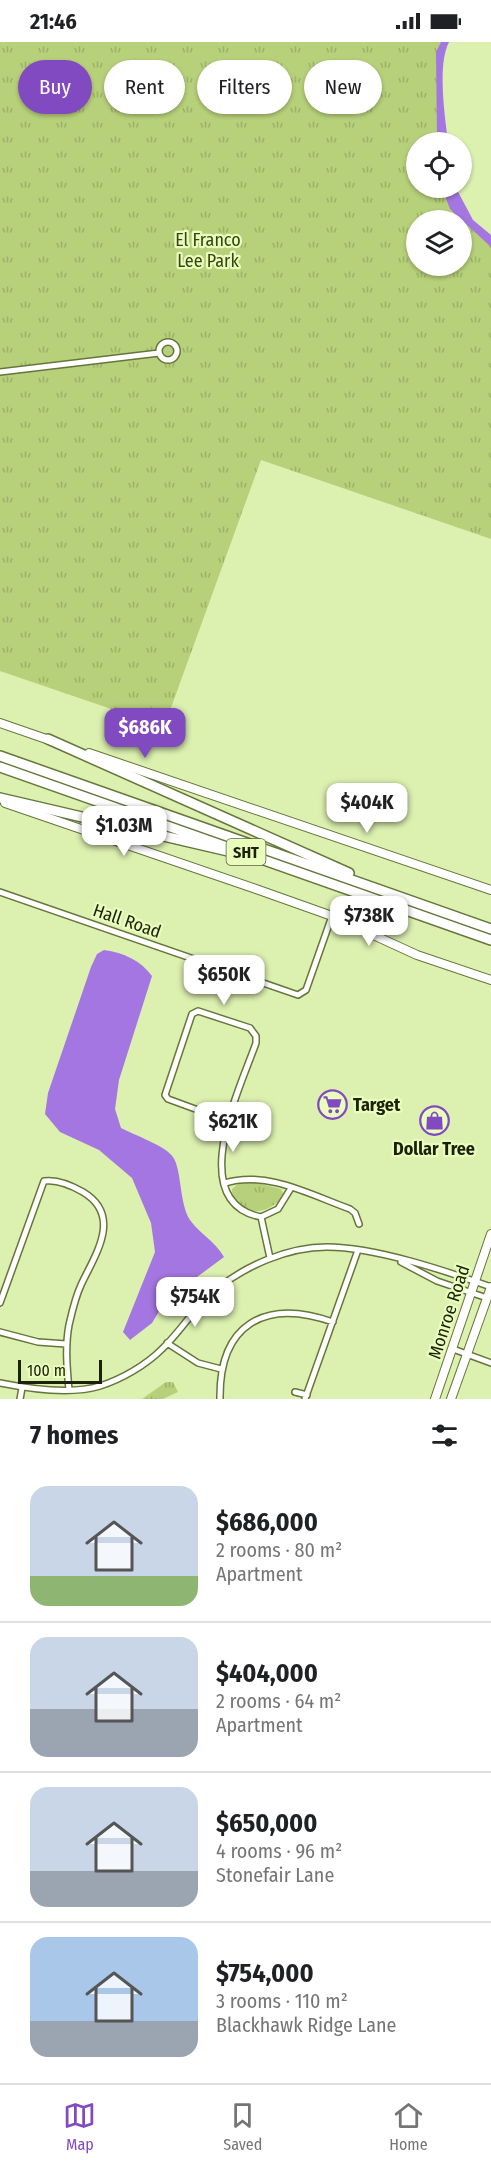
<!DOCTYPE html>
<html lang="en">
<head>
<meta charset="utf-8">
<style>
	:root { --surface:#fff; --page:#f6f6f6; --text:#202124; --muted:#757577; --line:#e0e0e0; --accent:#814ac1 }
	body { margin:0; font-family:"Fira Sans Condensed",sans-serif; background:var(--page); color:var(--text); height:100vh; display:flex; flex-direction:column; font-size:22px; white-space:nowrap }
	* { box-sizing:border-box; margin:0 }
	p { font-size:20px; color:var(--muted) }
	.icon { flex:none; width:33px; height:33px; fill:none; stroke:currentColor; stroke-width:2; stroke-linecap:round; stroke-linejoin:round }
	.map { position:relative; height:1357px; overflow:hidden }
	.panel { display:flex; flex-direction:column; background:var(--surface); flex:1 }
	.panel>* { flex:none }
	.guide { position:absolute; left:18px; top:18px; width:456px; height:54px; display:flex; gap:12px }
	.tools { position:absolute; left:406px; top:90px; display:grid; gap:12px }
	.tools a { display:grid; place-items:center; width:66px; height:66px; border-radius:50%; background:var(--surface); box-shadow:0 2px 4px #0004; font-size:30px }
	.scale { position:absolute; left:18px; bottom:15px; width:84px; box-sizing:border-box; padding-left:6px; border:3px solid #1b2209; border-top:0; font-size:16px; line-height:21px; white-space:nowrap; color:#1b2209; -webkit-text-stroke:4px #e9fdbd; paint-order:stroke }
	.price { position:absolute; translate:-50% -51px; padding:0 14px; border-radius:12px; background:#fff; color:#222; font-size:20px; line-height:39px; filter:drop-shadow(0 2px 3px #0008) }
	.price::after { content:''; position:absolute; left:50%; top:36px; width:18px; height:14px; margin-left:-9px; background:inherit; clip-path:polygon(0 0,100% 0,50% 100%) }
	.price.on { background:var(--accent); color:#fff }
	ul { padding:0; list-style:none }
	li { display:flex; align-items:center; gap:18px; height:150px; padding:0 30px }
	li+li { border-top:2px solid var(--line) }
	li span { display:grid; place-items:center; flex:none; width:168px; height:120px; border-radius:18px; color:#555 }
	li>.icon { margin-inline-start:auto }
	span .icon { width:72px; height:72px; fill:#fffc; stroke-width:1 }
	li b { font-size:26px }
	h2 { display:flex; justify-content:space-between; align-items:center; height:72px; padding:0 30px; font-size:26px }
	.pill { padding:0 21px; border-radius:27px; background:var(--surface); box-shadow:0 2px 4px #0004; font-size:21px; line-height:54px }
	.pill.on { background:var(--accent); color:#fff }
	.status { display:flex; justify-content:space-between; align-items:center; height:42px; padding:0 30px; background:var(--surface); direction:ltr }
	.status svg { height:16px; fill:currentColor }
	.tab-bar { display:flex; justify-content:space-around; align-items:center; height:84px; border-top:2px solid var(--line); background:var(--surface); font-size:16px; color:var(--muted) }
	.tab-bar a { display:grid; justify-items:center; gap:3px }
	.tab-bar .on { color:var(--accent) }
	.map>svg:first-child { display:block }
</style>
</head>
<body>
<div class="status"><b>21:46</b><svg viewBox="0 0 49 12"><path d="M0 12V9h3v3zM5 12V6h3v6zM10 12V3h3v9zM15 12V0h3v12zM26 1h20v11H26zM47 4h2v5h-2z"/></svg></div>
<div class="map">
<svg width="491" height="1357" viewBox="0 0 491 1357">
	<defs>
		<pattern id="grass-tufts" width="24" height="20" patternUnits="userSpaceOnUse" patternTransform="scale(1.5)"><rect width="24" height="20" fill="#b7d07a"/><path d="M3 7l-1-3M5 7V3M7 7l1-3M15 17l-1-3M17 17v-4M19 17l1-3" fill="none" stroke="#9db268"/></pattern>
	</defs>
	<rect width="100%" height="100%" fill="#dcf0b0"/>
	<path fill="url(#grass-tufts)" fill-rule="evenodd" d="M0,0H447L440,15L443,100H417V146H448L475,186L491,199V497L261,418L164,685L0,629ZM417,178H462V224H417Z
		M253,1140L281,1147L284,1153C268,1176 233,1175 232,1147L239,1141Z
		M166,1340H173L178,1350L163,1357H142Z"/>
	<path fill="#a476e1" d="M441,0H449C437,23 445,75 448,100H437V94L436,10Z
		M442,146H456L473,178L491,193V205L450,167Z
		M104,908C124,911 140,918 152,934L119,1038L115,1067L121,1086C134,1093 166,1104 173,1115C182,1128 179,1161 190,1178C200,1192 215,1199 224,1215L166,1258L152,1281L130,1298L123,1290L155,1210L151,1181L132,1136L99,1108L60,1090L45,1072L48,1051L91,925L97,912Z"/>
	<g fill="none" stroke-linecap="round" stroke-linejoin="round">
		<defs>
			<path id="minor" d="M159 309a9 9 0 1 1 18 0a9 9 0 1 1-18 0Z
				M0,330L159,311
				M0,850L298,953L306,948L332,874
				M228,1079L168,1057L165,1053L192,972L198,969L250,986L256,994V1001C241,1044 184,1160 261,1175L278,1167L291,1146
				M225,1141C266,1128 311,1153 350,1167L355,1171L359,1182
				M261,1175L270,1216
				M401,1220L437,1239L487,1256
				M0,1261L44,1139C58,1137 71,1143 83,1150C123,1174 95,1213 81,1243C75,1256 72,1270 69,1283C65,1304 67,1327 69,1348
				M0,1290L38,1300L66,1302
				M167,1301L198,1321L221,1327
				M453,1307L491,1321
				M0,1341C30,1347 70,1353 100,1344C122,1337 146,1323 162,1307C181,1289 194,1266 214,1249C245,1224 287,1205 327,1205C375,1205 446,1229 491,1245
				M295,1350L307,1353
				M20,1357L22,1346
				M220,1357C219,1282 265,1256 333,1280
				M305,1357L358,1208"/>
			<path id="secondary" d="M0,681L52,699
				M89,711L491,848
				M5,761L256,847L332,874L417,913L491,938
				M435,1357L491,1192
				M451,1357L491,1245"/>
			<path id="motorway" d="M48,697L349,831
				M0,714L491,887
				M0,725L491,898
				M0,756L228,809"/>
		</defs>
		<use href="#minor" stroke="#66763b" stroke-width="8"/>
		<use href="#secondary" stroke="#66763b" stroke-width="10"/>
		<use href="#motorway" stroke="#66763b" stroke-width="12"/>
		<use href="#minor" stroke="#fff" stroke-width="5"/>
		<use href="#secondary" stroke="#fff" stroke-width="8"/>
		<use href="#motorway" stroke="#fff" stroke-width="9"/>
	</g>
	<defs>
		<symbol id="supermarket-ring" viewBox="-11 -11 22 22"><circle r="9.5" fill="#e9fdbd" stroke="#814ac1" stroke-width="1.5"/><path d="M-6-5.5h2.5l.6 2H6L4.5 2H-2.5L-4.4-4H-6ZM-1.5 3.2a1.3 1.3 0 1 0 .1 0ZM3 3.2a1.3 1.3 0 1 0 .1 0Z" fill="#814ac1"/></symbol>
		<symbol id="shop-ring" viewBox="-11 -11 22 22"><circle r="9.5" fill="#e9fdbd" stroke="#814ac1" stroke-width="1.5"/><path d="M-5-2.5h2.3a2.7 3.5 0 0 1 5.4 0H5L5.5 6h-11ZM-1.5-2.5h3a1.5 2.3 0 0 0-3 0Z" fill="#814ac1"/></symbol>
	</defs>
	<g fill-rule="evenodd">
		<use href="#supermarket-ring" x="316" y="1046" width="33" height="33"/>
		<use href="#shop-ring" x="418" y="1062" width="33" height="33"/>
	</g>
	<g text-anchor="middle" stroke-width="4.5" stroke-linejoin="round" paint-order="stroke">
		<rect fill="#e9fdbd" stroke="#59643f" stroke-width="1.5" x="226.5" y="797" width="39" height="26" rx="4.5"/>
		<g font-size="16" font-weight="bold" fill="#1b2209">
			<text x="246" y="816">SHT</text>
		</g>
		<g font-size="18" fill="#384511" stroke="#e9fdbd">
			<text x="208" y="204">El Franco<tspan x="208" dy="21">Lee Park</tspan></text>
		</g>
		<g font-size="18" fill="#1b2209" stroke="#e9fdbd">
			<text transform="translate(127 879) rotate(19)" y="6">Hall Road</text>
			<text transform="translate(449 1270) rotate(-72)" y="6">Monroe Road</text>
		</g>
		<g font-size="18" font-weight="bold" fill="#1b2209" stroke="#e9fdbd" text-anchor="start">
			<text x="353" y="1069">Target</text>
			<text x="434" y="1113" text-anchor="middle">Dollar Tree</text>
		</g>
	</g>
</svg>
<div class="tools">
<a><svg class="icon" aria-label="locate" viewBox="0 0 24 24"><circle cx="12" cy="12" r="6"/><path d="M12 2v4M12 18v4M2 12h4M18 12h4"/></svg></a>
<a><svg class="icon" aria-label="layers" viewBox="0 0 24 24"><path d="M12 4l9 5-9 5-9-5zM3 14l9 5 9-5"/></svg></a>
</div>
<div class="scale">100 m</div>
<b class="price on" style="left:145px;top:717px">$686K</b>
<b class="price" style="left:367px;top:792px">$404K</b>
<b class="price" style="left:124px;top:815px">$1.03M</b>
<b class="price" style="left:369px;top:905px">$738K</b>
<b class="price" style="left:224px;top:964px">$650K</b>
<b class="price" style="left:233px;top:1111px">$621K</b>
<b class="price" style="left:195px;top:1286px">$754K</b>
<div class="guide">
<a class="pill on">Buy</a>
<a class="pill">Rent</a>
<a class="pill">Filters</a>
<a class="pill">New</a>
</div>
</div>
<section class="panel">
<h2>7 homes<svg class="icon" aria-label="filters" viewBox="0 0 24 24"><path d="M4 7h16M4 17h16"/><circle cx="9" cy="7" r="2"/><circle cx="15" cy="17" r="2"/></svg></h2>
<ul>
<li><span style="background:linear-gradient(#c9d6e8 75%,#8fb573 0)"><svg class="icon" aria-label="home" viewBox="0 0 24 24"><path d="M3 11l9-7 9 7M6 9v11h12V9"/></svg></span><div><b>$686,000</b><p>2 rooms · 80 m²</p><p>Apartment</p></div></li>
<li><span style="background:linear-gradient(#c9d6e8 60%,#9aa5b1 0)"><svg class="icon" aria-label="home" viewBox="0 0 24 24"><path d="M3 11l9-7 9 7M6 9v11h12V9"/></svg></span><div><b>$404,000</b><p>2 rooms · 64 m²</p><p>Apartment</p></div></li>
<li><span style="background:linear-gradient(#c9d6e8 70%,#9aa5b1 0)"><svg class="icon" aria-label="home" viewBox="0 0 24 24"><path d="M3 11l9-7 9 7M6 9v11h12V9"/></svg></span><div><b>$650,000</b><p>4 rooms · 96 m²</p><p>Stonefair Lane</p></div></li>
<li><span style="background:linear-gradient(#a9c7e8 70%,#9aa5b1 0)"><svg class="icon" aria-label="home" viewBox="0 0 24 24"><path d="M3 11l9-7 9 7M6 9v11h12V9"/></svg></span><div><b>$754,000</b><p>3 rooms · 110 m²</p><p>Blackhawk Ridge Lane</p></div></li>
</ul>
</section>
<nav class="tab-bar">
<a class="on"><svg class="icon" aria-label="map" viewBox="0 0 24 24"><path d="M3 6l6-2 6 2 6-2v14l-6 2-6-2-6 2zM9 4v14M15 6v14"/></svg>Map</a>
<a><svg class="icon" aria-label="saved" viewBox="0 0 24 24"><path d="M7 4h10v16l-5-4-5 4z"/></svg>Saved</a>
<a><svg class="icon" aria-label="home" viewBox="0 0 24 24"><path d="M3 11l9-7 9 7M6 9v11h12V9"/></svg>Home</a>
</nav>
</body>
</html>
